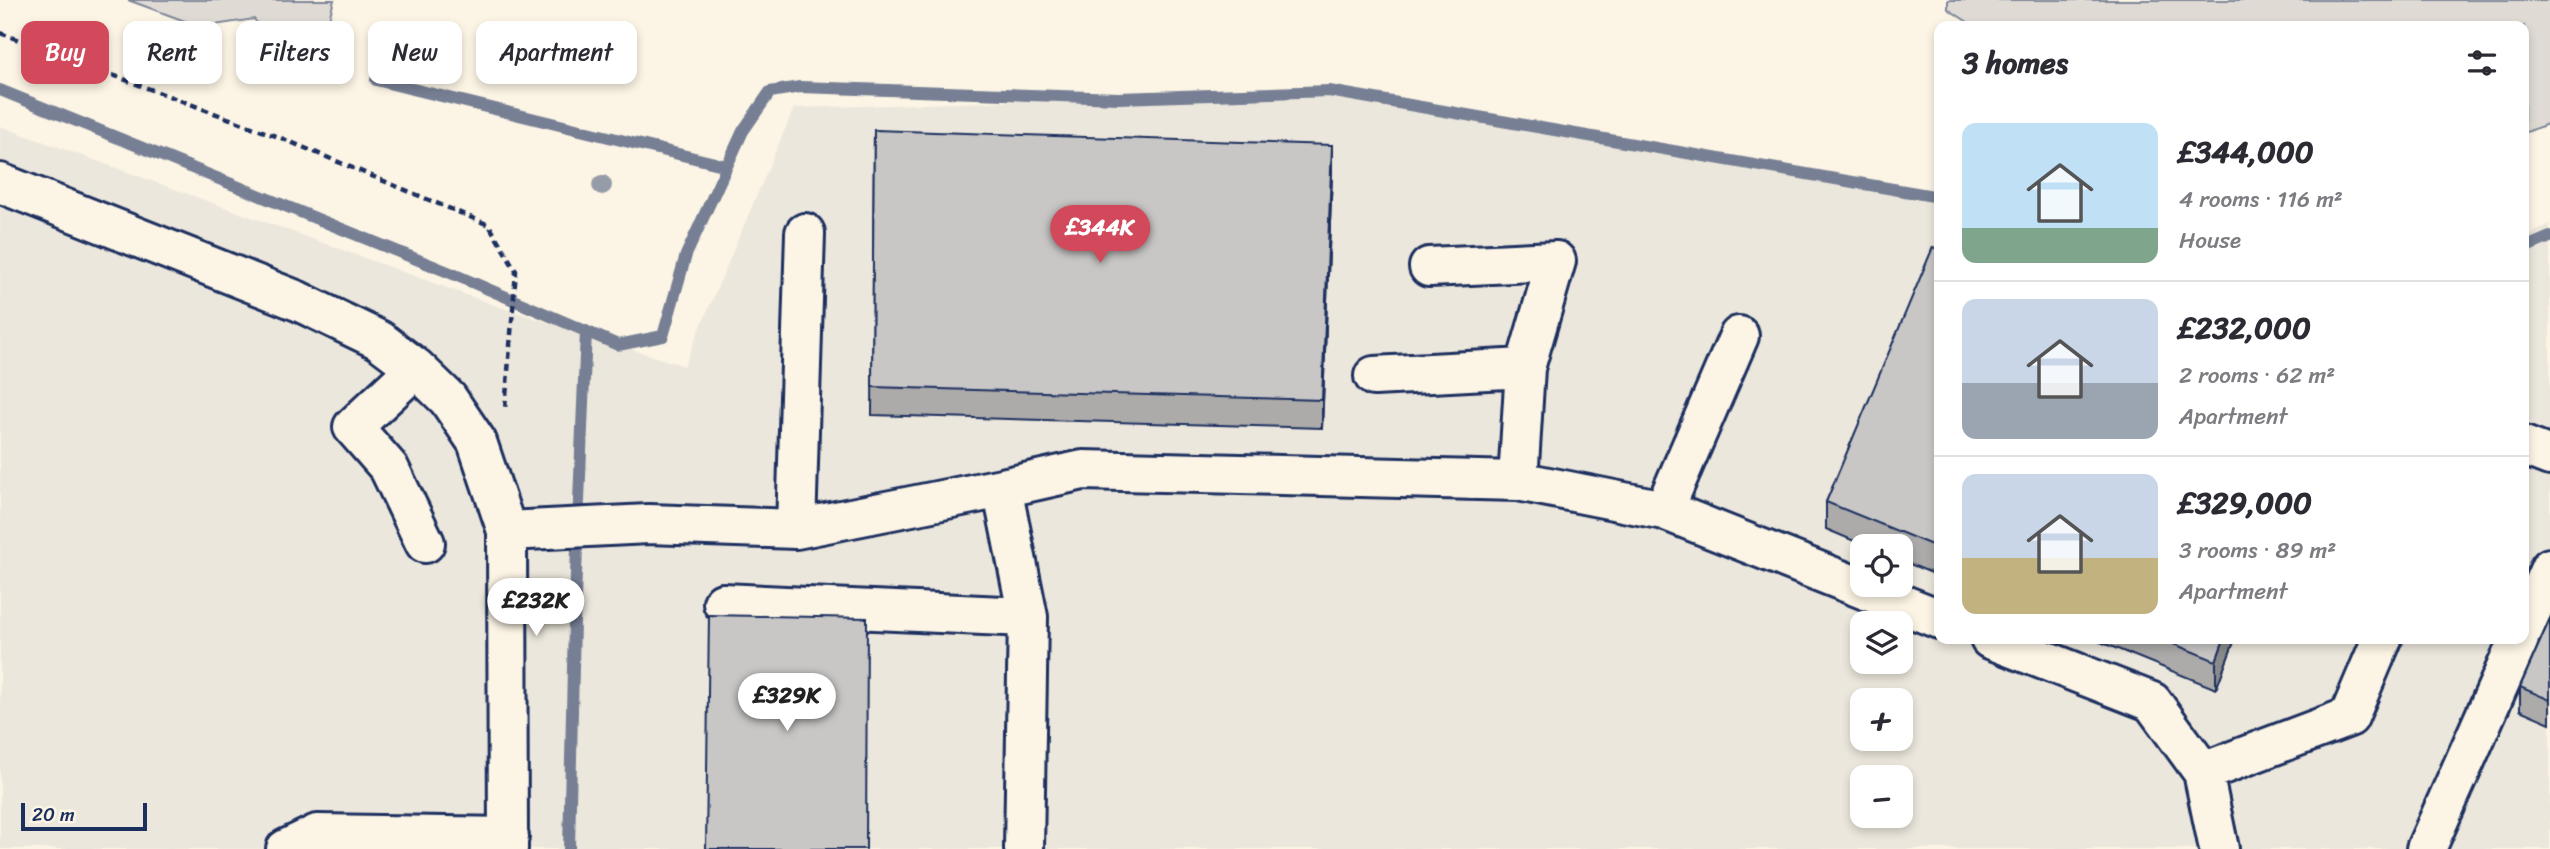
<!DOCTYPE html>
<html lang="en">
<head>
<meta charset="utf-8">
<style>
	:root { --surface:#fff; --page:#f2f2f3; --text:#2b2b33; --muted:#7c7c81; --line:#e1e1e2; --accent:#d1495b }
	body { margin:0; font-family:Sriracha,sans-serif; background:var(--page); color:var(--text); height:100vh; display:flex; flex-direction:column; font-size:26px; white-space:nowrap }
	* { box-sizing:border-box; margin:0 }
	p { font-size:23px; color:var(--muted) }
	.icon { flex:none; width:38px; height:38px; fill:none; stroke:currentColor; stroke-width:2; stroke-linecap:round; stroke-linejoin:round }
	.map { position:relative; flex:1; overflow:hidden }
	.sheet { position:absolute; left:1934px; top:21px; width:595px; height:623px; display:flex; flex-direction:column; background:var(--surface); border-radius:14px; box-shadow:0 4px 10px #0003 }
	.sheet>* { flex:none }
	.guide { position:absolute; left:21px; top:21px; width:665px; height:63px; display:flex; gap:14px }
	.fabs { position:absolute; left:1850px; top:534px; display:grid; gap:14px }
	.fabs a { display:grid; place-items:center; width:63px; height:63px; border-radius:14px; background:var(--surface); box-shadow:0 4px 10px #0003; font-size:35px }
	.scale { position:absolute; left:21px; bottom:18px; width:126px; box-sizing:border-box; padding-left:7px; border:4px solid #1b2f5e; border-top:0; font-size:19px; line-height:24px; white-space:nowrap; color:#1b2f5e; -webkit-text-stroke:5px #fcf5e5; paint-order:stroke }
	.price { position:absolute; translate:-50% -60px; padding:0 16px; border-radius:24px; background:#fff; color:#222; font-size:23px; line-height:46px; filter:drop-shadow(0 2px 4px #0008) }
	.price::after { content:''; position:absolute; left:50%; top:42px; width:21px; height:16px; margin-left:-10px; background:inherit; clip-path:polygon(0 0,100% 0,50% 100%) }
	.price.on { background:var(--accent); color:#fff }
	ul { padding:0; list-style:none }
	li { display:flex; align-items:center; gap:21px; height:175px; padding:0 28px }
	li+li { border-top:2px solid var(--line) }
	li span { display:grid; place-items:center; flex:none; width:196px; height:140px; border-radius:14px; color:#555 }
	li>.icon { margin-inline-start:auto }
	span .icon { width:84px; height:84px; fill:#fffc; stroke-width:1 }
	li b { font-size:30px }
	h2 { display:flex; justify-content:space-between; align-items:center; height:84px; padding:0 28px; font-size:30px }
	.tag { padding:0 24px; border-radius:14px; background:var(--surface); box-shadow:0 4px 10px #0003; font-size:24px; line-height:63px }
	.tag.on { background:var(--accent); color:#fff }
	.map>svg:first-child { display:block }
</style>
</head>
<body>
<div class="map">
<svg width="2550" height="849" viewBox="0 0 2550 849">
	<rect width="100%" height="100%" fill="#fcf5e5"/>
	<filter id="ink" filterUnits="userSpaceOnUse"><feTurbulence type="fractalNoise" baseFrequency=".0143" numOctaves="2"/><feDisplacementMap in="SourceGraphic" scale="14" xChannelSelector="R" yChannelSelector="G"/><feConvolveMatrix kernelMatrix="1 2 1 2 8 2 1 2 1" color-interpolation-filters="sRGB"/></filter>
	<g filter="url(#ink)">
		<path fill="#ece7dc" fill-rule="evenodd" d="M1329,91L1939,197V639H2524V237L2550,224V849H0V126L497,306L684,366L794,108ZM1862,546H1900V584H1862ZM1862,623H1900V662H1862ZM1862,700H1900V738H1862ZM1862,777H1900V816H1862Z"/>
		<path fill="#dfdbd4" stroke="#7d8599" stroke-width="2" d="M128,0H334L325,35L288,64L254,19L201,27Z
			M1948,0H2550V123L2524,133V26H1974L1948,9Z"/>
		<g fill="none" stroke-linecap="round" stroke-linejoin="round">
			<path stroke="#767f94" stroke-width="12" d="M376,80L727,166
				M0,90L453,274L618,345L663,336L686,255L743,131L770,92L800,87L1119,98L1329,91L1939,197
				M2524,248L2550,237
				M569,849L574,622L586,331"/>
			<defs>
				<path id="minor" d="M0,183L298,301L379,340L416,368L448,399L477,442L507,531L508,849
					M1429,267L1556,261L1525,368L1518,481
					M416,368L353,427L389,468L425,543
					M1374,376L1525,368
					M2524,446L2550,456
					M1002,488L1028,617L1024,849
					M1664,510L1739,336
					M796,529L805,233
					M507,531L649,524L796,529L1002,488L1083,470L1518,481L1664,510L1939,619
					M723,603L1028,617
					M2524,628L2550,568
					M1990,639L2152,702L2203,772L2219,849
					M2203,772L2349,717L2382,639
					M286,849L317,834L509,837
					M2426,849L2519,639"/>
			</defs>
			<use href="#minor" stroke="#1b2f5e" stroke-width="44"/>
			<path stroke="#1b2f5e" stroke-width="4.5" stroke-dasharray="7 5" stroke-linecap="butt" d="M0,33L281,138L489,225L516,271L505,409"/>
			<use href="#minor" stroke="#fcf5e5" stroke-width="38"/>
		</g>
		<circle fill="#969ba8" cx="602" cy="185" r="10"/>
		<path fill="#acabaa" stroke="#1b2f5e" stroke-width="2" d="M874,130L1332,173L1322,428L872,415Z
			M1939,250V576L1900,560V546H1866L1826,529V502Z
			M2550,619V723L2520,710V687Z
			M2093,639H2235L2216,689Z"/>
		<path fill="#8c8b8b" stroke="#1b2f5e" stroke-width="2" d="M1332,145V173L1322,428V400Z
			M2224,639H2235L2216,689V661Z"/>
		<path fill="#c8c7c6" stroke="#1b2f5e" stroke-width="2" d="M874,130L1332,145L1322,400L872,387Z
			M1933,247L1939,250V548L1826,502Z
			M709,615L867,618L866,849H706Z
			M2550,619V700L2520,687Z
			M2161,639H2224L2216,661Z"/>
	</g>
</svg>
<div class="fabs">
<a><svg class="icon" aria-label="locate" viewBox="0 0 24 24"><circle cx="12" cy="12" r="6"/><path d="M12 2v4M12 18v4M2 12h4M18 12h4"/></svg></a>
<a><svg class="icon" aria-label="layers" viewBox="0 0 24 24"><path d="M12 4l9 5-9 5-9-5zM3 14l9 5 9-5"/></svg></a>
<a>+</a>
<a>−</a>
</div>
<div class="scale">20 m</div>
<b class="price on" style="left:1100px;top:265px">£344K</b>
<b class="price" style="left:536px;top:638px">£232K</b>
<b class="price" style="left:787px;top:733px">£329K</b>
<div class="guide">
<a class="tag on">Buy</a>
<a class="tag">Rent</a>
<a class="tag">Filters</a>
<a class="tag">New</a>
<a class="tag">Apartment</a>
</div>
<section class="sheet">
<h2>3 homes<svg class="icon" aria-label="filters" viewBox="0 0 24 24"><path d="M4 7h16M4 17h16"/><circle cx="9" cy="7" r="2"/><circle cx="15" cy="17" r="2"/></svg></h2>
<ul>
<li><span style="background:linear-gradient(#bfe0f5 75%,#7fa58c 0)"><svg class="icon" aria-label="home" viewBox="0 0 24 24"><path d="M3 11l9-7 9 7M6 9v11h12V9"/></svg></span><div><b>£344,000</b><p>4 rooms · 116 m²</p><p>House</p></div></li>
<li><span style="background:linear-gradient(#c9d6e8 60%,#9aa5b1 0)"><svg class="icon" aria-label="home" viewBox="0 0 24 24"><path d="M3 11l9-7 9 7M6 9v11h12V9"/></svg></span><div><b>£232,000</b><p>2 rooms · 62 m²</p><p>Apartment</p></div></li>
<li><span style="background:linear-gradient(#c9d6e8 60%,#c2b280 0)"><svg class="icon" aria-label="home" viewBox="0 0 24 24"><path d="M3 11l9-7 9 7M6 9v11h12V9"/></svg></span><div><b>£329,000</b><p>3 rooms · 89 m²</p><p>Apartment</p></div></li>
</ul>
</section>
</div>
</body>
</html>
